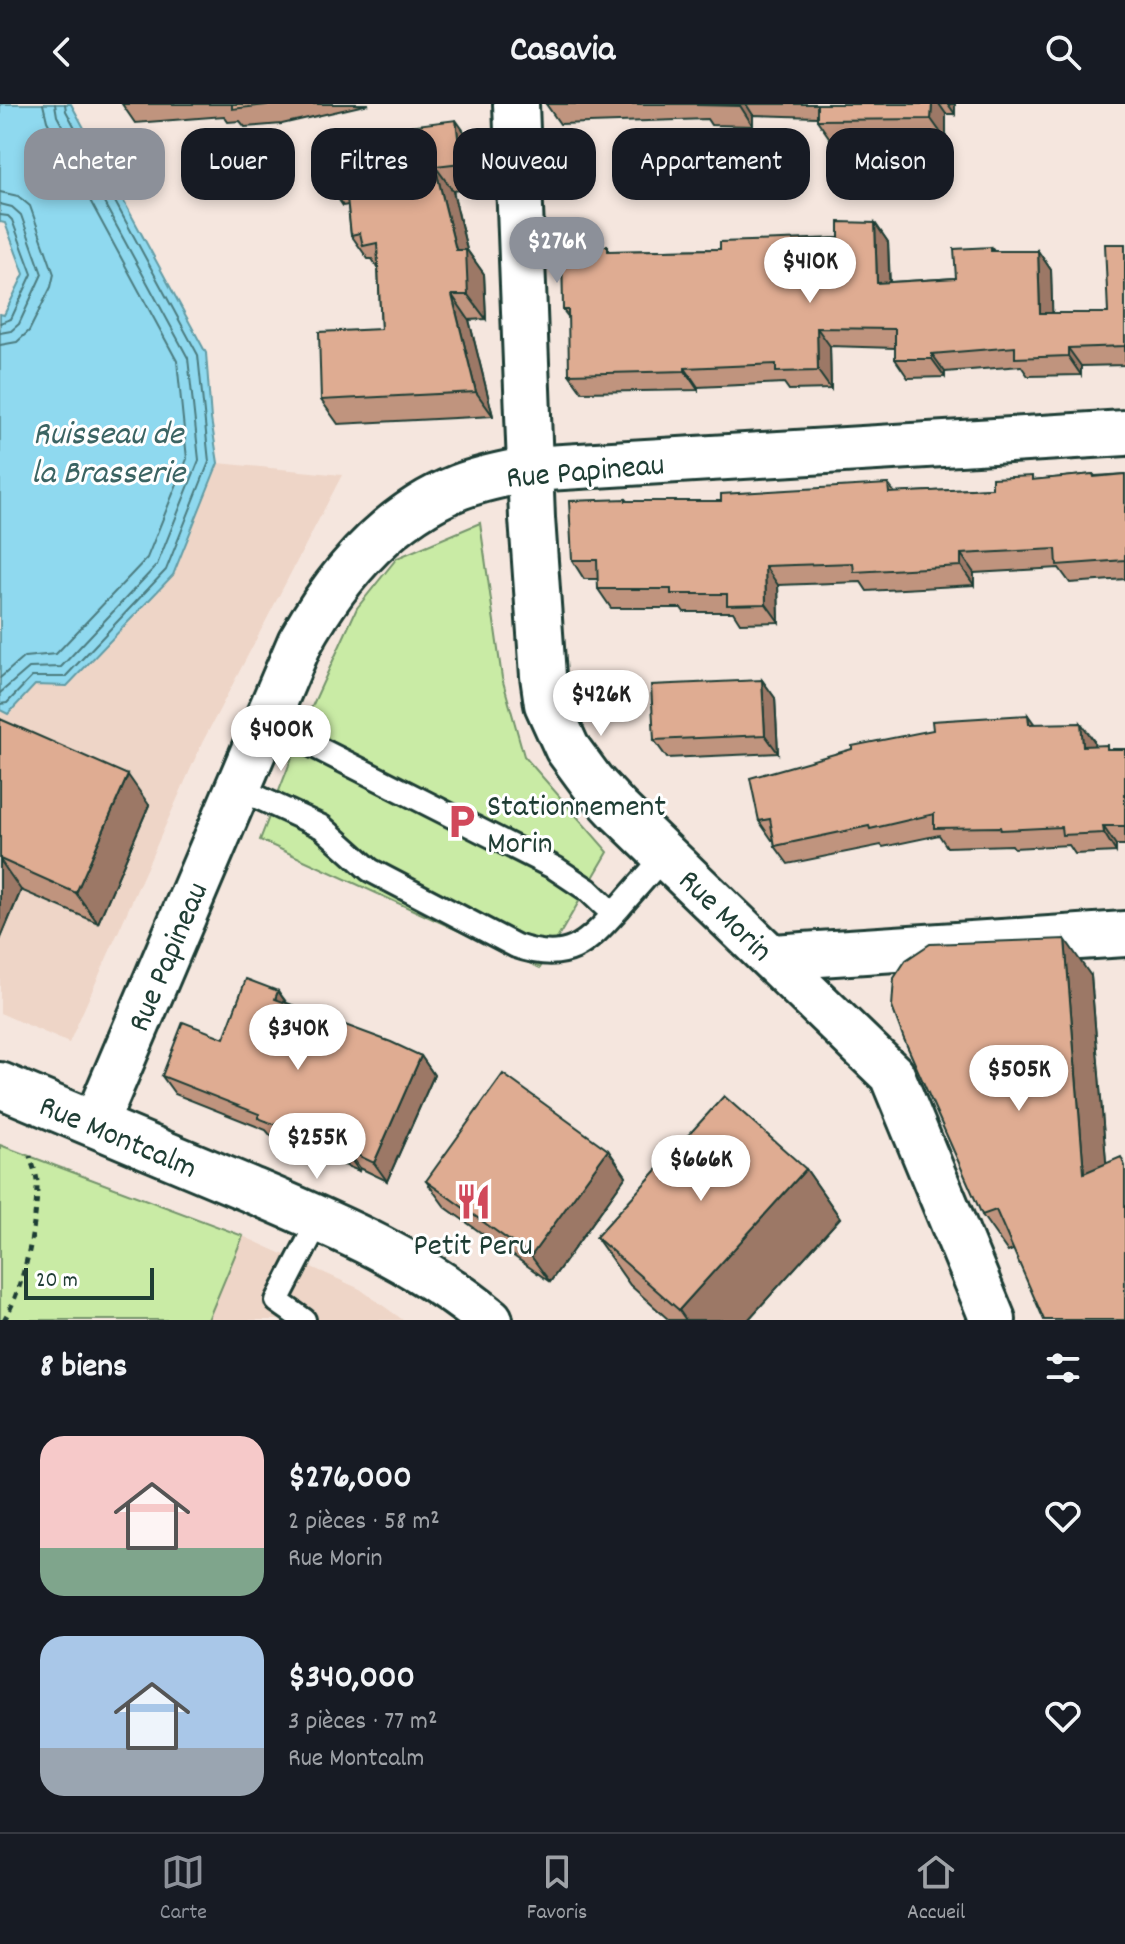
<!DOCTYPE html>
<html lang="fr">
<head>
<meta charset="utf-8">
<style>
	:root { --surface:#171b24; --page:#20242c; --text:#f1f3f6; --muted:#9ea1a6; --line:#363941; --accent:#8c9099 }
	body { margin:0; font-family:Dekko,sans-serif; background:var(--page); color:var(--text); height:100vh; display:flex; flex-direction:column; font-size:30px; white-space:nowrap }
	* { box-sizing:border-box; margin:0 }
	p { font-size:26px; color:var(--muted) }
	.icon { flex:none; width:44px; height:44px; fill:none; stroke:currentColor; stroke-width:2; stroke-linecap:round; stroke-linejoin:round }
	.map { position:relative; height:1216px; overflow:hidden }
	.sheet { display:flex; flex-direction:column; background:var(--surface); flex:1 }
	.sheet>* { flex:none }
	.top-card { position:absolute; left:24px; top:24px; width:1078px; height:72px; display:flex; gap:16px }
	.scale { position:absolute; left:24px; bottom:20px; width:130px; box-sizing:border-box; padding-left:8px; border:4px solid #1f3d34; border-top:0; font-size:22px; line-height:28px; white-space:nowrap; color:#1f3d34; -webkit-text-stroke:6px #fff; paint-order:stroke }
	.price { position:absolute; translate:-50% -68px; padding:0 18px; border-radius:28px; background:#fff; color:#222; font-size:26px; line-height:52px; filter:drop-shadow(0 2px 4px #0008) }
	.price::after { content:''; position:absolute; left:50%; top:48px; width:24px; height:18px; margin-left:-12px; background:inherit; clip-path:polygon(0 0,100% 0,50% 100%) }
	.price.current { background:var(--accent); color:#fff }
	ul { padding:0; list-style:none }
	li { display:flex; align-items:center; gap:24px; height:200px; padding:0 40px }
	li span { display:grid; place-items:center; flex:none; width:224px; height:160px; border-radius:24px; color:#555 }
	li>.icon { margin-inline-start:auto }
	span .icon { width:96px; height:96px; fill:#fffc; stroke-width:1 }
	li b { font-size:34px }
	h2 { display:flex; justify-content:space-between; align-items:center; height:96px; padding:0 40px; font-size:34px }
	.pill { padding:0 28px; border-radius:24px; background:var(--surface); box-shadow:0 4px 12px #0003; font-size:28px; line-height:72px }
	.pill.current { background:var(--accent); color:#fff }
	header { display:flex; justify-content:space-between; align-items:center; height:104px; padding:0 40px; background:var(--surface); font-size:36px; font-weight:700 }
	.tabs { display:flex; justify-content:space-around; align-items:center; height:112px; border-top:2px solid var(--line); background:var(--surface); font-size:22px; color:var(--muted) }
	.tabs a { display:grid; justify-items:center; gap:4px }
	.tabs .current { color:var(--accent) }
	.map>svg:first-child { display:block }
</style>
</head>
<body>
<header><svg class="icon" aria-label="back" viewBox="0 0 24 24"><path d="M15 5l-7 7 7 7"/></svg>Casavia<svg class="icon" aria-label="search" viewBox="0 0 24 24"><circle cx="10" cy="10" r="6"/><path d="M15 15l6 6"/></svg></header>
<div class="map">
<svg width="1125" height="1216" viewBox="0 0 1125 1216">
	<rect width="100%" height="100%" fill="#f5e6de"/>
	<filter id="ink" filterUnits="userSpaceOnUse"><feTurbulence type="fractalNoise" baseFrequency=".0125" numOctaves="2"/><feDisplacementMap in="SourceGraphic" scale="16" xChannelSelector="R" yChannelSelector="G"/><feConvolveMatrix kernelMatrix="1 2 1 2 8 2 1 2 1" color-interpolation-filters="sRGB"/></filter>
	<g filter="url(#ink)">
		<path fill="#eed5c7" d="M218,359L342,371L202,639L69,939L0,909V606L8,609L35,581L91,557L173,471Z
			M243,1132L360,1185L403,1216H208Z"/>
		<path fill="#c9eba5" stroke="#74946c" stroke-width="2" d="M480,419L502,574L524,652L608,748L540,864L260,736L310,607L357,504L397,454Z
			M0,1041L243,1132L208,1216H0Z"/>
		<path fill="#8fd9ef" stroke="#629ba4" stroke-width="2" d="M0,0H71L206,249L211,315L218,359L173,471L67,582L35,581L8,610L0,606V210L4,211L24,170L5,119L0,118Z"/>
		<g fill="none" stroke-linecap="round" stroke-linejoin="round">
			<path stroke="#4c7b7f" stroke-width="2" d="M0,88L18,92L30,102L54,170L51,183L29,227L17,238L0,241
				M0,100L12,103L21,111L42,170L19,220L11,227L0,229
				M0,111L8,112L12,116L32,170L11,215L0,219
				M0,574L24,553L56,550L147,454L187,355L177,257L47,17L43,0
				M0,589L29,564L61,563L157,461L199,356L188,254L57,12L55,0
				M0,600L7,599L32,573H65L166,466L209,358L198,251L66,7L65,0"/>
			<defs>
				<path id="service" d="M266,618L555,764L588,786L613,810
					M238,684L322,723L370,766L516,842C568,860 586,841 619,804C634,786 650,769 665,751
					M304,1216L277,1197L320,1114"/>
				<path id="minor" d="M516,0L532,414L543,572L547,600L567,644L592,678L618,706L892,971L993,1216
					M773,853L1125,830
					M95,1020L300,538C337,472 388,411 459,383C482,374 506,370 530,365L1125,329"/>
				<path id="secondary" d="M0,981C83,1016 166,1050 249,1085C334,1121 418,1156 490,1216"/>
			</defs>
			<use href="#service" stroke="#1f3d34" stroke-width="28"/>
			<use href="#minor" stroke="#1f3d34" stroke-width="50"/>
			<use href="#secondary" stroke="#1f3d34" stroke-width="50"/>
			<path stroke="#1f3d34" stroke-width="5" stroke-dasharray="6 6" stroke-linecap="butt" d="M4,1216C24,1183 37,1121 37,1082C38,1072 32,1061 30,1052"/>
			<use href="#service" stroke="#fff" stroke-width="22"/>
			<use href="#minor" stroke="#fff" stroke-width="44"/>
			<use href="#secondary" stroke="#fff" stroke-width="44"/>
		</g>
		<path fill="#c0947e" stroke="#1f3d34" stroke-width="2" d="M122,0H369L282,20L245,23L240,17L228,18L224,12L135,19Z
			M546,0H955V10H946V36H831L817,16V13L753,11V22L711,21L707,15L560,20Z
			M473,40L479,83L453,87L467,146L484,170L486,215L469,216L493,312L338,320L321,296L381,225L378,164L372,155H368L351,131L348,101L343,102L326,77Z
			M875,119L888,138L890,178L956,174L991,143L994,147H1038L1051,166L1052,209H1108L1125,140V261L1081,262V271L1028,272L1021,262L945,268V273L908,274L895,255V244L830,242L831,285L789,286L784,279L698,283V286L582,288L569,270V214L563,206L612,147L720,145L839,134Z
			M1093,370L1095,372L1125,370V475L1070,479L1059,464L974,469V481L867,487L861,478L778,481L779,518L740,519L733,508H684L681,504H611L598,485V475H584L572,456L626,395L628,397H721L888,380L895,389L992,384L1034,376Z
			M762,576L775,594L778,649L667,654L654,636Z
			M0,615L149,701L98,819L21,786L0,836Z
			M1035,620L1094,637V642L1109,645H1125V741H1116V748L1075,750L1069,741L1014,744L1012,741L947,743L939,731L883,743L881,741L788,760L775,742L774,735L772,736L759,717Z
			M1091,872L1106,1060L1013,1146L1008,1148L982,1111Z
			M278,887L287,899L421,952L434,971L387,1077L360,1064L359,1067L271,1032L266,1026L175,990L162,972L224,934Z
			M608,1046L626,1072L550,1178L445,1103L426,1077Z
			M806,1065L840,1114L748,1216H669L630,1181L596,1133Z"/>
		<path fill="#9c7866" stroke="#1f3d34" stroke-width="2" d="M739,0H746L753,11V22Z
			M932,0H939L946,10V36L931,15Z
			M948,0H955V10Z
			M456,16L473,40L479,83L461,59Z
			M435,62L453,87L467,146L484,170L486,215L468,191L456,146Z
			M875,119L888,138L890,197L877,179Z
			M1038,147L1051,166L1053,227L1040,209Z
			M452,191L469,216L493,312L476,288Z
			M817,224L830,242L831,285L818,267Z
			M1068,244L1081,262V271L1068,252Z
			M932,250L945,268V273L932,255Z
			M685,264L698,283V286L685,267Z
			M961,450L974,469V481L961,462Z
			M765,462L778,481L779,518L766,500Z
			M762,576L775,594L778,649L765,631Z
			M1028,611L1041,629L1029,620Z
			M1081,619L1094,637L1096,661L1083,642Z
			M128,671L149,701L98,819L76,789Z
			M1103,722L1116,741V748L1104,729Z
			M0,756L21,786L0,836Z
			M1065,835L1091,872L1110,1106L1084,1069Z
			M278,887L291,906L275,895Z
			M421,952L434,971L387,1077L374,1059Z
			M347,1046L360,1064L359,1067L346,1048Z
			M608,1046L626,1072L550,1178L531,1152Z
			M806,1065L840,1114L748,1216H686L679,1206Z"/>
		<path fill="#dfac92" stroke="#1f3d34" stroke-width="2" d="M232,0H275L232,5Z
			M697,0H739V2L697,1Z
			M817,0H932L931,15L817,16Z
			M456,16L461,59L435,62L456,146H466L468,191H452L476,288L321,296L319,228L381,225L377,139L363,142L360,129L351,131L345,75L326,77L321,33Z
			M839,118L875,119L877,179L956,174L954,145L991,143V147H1038L1040,209H1108L1105,140H1125V242L1068,244V252L1015,254V243L932,250V255H895V225L817,224L818,267L776,268V260L685,264V267L569,270L568,206H563L562,142H608V147L720,145V138L839,134Z
			M1093,370L1094,373L1125,370V456L1057,461L1056,445L961,450V462L854,468L853,459L765,462L766,500L727,501V490H671V485H598L597,456H572L569,397L626,395V397H721V390L888,380L889,389L992,384V374L1032,372V376Z
			M762,576L765,631L654,636L651,581Z
			M1028,611L1029,620L1081,619L1083,642L1107,641V645H1125V722H1103L1104,729L1062,731L1061,723L1001,726L1000,723L934,724V710L870,725L869,722L775,742L770,715L759,717L750,674L852,645V642L933,626L932,617Z
			M0,615L128,671L76,789L0,755Z
			M1065,835L1084,1069L1121,1053L1125,1062V1216H1044L996,1106L982,1111L904,935L892,903L894,874L906,856L930,840Z
			M246,875L278,887L275,895L391,938L421,952L374,1059L347,1046L346,1048L258,1014L259,1010L162,972L183,918L224,934Z
			M503,970L608,1046L531,1152L426,1077Z
			M724,992L806,1065L679,1206L596,1133Z"/>
	</g>
	<defs>
		<symbol id="parking-bare" viewBox="-9 -9 18 18"><path d="M-3.5-5.5H1a3.5 3.5 0 0 1 0 7H-1V5.5H-3.5ZM-1-3.4V-.6H.8a1.4 1.4 0 0 0 0-2.8Z" fill="#d1495b" stroke="#fff" stroke-width="2.5" paint-order="stroke"/></symbol>
		<symbol id="restaurant-bare" viewBox="-9 -9 18 18"><path d="M-5-6h1v4h1v-4h1v4h1v-4h1v5L-1.5 .5V6h-2V.5L-5-1ZM5-6V6H3V1.5H1.5Q1.5-4 5-6Z" fill="#d1495b" stroke="#fff" stroke-width="2.5" paint-order="stroke"/></symbol>
	</defs>
	<g fill-rule="evenodd">
		<use href="#parking-bare" x="436" y="692" width="51" height="51"/>
		<use href="#restaurant-bare" x="448" y="1072" width="51" height="51"/>
	</g>
	<g text-anchor="middle" stroke-width="6" stroke-linejoin="round" paint-order="stroke">
		<g font-size="32" fill="#1f3d34" stroke="#fff">
			<text transform="translate(585 365) rotate(-5)" y="11">Rue Papineau</text>
			<text transform="translate(727 810) rotate(44)" y="11">Rue Morin</text>
			<text transform="translate(166 852) rotate(-67)" y="11">Rue Papineau</text>
			<text transform="translate(119 1031) rotate(23)" y="11">Rue Montcalm</text>
		</g>
		<g font-size="32" fill="#1f3d34" stroke="#fff" text-anchor="start">
			<text x="487" y="711">Stationnement<tspan x="487" dy="37">Morin</tspan></text>
			<text x="473" y="1150" text-anchor="middle">Petit Peru</text>
		</g>
		<g font-size="34" font-style="italic" fill="#3b6463" stroke="#fff">
			<text x="108" y="339">Ruisseau de<tspan x="108" dy="39">la Brasserie</tspan></text>
		</g>
	</g>
</svg>
<div class="scale">20 m</div>
<b class="price current" style="left:557px;top:181px">$276K</b>
<b class="price" style="left:810px;top:201px">$410K</b>
<b class="price" style="left:601px;top:634px">$426K</b>
<b class="price" style="left:281px;top:669px">$400K</b>
<b class="price" style="left:298px;top:968px">$340K</b>
<b class="price" style="left:1019px;top:1009px">$505K</b>
<b class="price" style="left:317px;top:1077px">$255K</b>
<b class="price" style="left:701px;top:1099px">$666K</b>
<div class="top-card">
<a class="pill current">Acheter</a>
<a class="pill">Louer</a>
<a class="pill">Filtres</a>
<a class="pill">Nouveau</a>
<a class="pill">Appartement</a>
<a class="pill">Maison</a>
</div>
</div>
<section class="sheet">
<h2>8 biens<svg class="icon" aria-label="filters" viewBox="0 0 24 24"><path d="M4 7h16M4 17h16"/><circle cx="9" cy="7" r="2"/><circle cx="15" cy="17" r="2"/></svg></h2>
<ul>
<li><span style="background:linear-gradient(#f6c9c9 70%,#7fa58c 0)"><svg class="icon" aria-label="home" viewBox="0 0 24 24"><path d="M3 11l9-7 9 7M6 9v11h12V9"/></svg></span><div><b>$276,000</b><p>2 pièces · 58 m²</p><p>Rue Morin</p></div><svg class="icon" aria-label="heart" viewBox="0 0 24 24"><path d="M12 20l-8-8c-3-5 5-10 8-4 3-6 11-1 8 4z"/></svg></li>
<li><span style="background:linear-gradient(#a9c7e8 70%,#9aa5b1 0)"><svg class="icon" aria-label="home" viewBox="0 0 24 24"><path d="M3 11l9-7 9 7M6 9v11h12V9"/></svg></span><div><b>$340,000</b><p>3 pièces · 77 m²</p><p>Rue Montcalm</p></div><svg class="icon" aria-label="heart" viewBox="0 0 24 24"><path d="M12 20l-8-8c-3-5 5-10 8-4 3-6 11-1 8 4z"/></svg></li>
</ul>
</section>
<nav class="tabs">
<a class="current"><svg class="icon" aria-label="map" viewBox="0 0 24 24"><path d="M3 6l6-2 6 2 6-2v14l-6 2-6-2-6 2zM9 4v14M15 6v14"/></svg>Carte</a>
<a><svg class="icon" aria-label="saved" viewBox="0 0 24 24"><path d="M7 4h10v16l-5-4-5 4z"/></svg>Favoris</a>
<a><svg class="icon" aria-label="home" viewBox="0 0 24 24"><path d="M3 11l9-7 9 7M6 9v11h12V9"/></svg>Accueil</a>
</nav>
</body>
</html>
